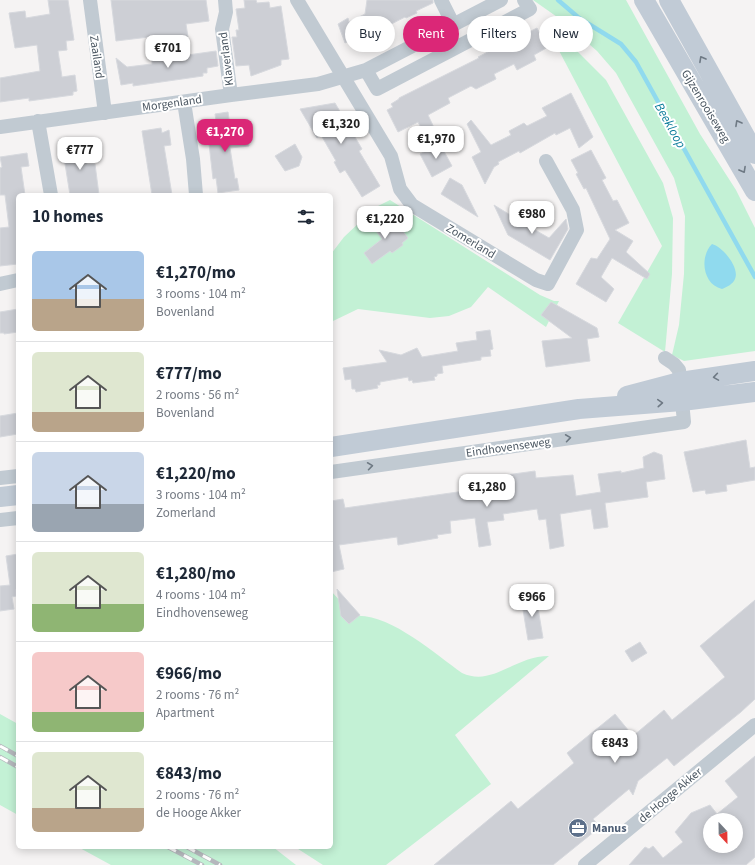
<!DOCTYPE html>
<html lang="en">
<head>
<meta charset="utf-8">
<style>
	:root { --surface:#fff; --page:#f2f2f3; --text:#1f2937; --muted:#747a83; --line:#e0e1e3; --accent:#db2777 }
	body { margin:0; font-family:"Source Sans 3",sans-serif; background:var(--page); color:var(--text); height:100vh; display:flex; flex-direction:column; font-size:15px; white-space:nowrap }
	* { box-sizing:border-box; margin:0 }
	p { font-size:13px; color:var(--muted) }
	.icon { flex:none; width:22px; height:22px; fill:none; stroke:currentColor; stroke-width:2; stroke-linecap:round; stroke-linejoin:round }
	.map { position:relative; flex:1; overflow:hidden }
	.drawer { position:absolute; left:16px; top:193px; width:317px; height:656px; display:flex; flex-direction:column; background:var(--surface); border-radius:6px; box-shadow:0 2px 10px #0003 }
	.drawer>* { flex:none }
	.banner { position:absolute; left:345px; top:16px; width:350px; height:36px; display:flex; gap:8px }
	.needle { width:26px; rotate:158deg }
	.fabs { position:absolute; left:703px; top:813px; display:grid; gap:8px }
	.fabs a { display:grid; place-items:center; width:40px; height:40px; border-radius:50%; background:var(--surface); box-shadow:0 2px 10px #0003; font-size:20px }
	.price { position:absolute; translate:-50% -34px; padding:0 9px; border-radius:8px; background:#fff; color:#222; font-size:13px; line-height:26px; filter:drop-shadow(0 1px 2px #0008) }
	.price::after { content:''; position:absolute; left:50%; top:24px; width:12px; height:9px; margin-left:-6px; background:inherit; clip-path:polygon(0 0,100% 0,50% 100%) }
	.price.on { background:var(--accent); color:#fff }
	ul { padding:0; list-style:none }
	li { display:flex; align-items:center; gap:12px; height:100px; padding:0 16px }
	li+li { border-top:1px solid var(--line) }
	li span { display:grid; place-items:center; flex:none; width:112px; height:80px; border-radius:6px; color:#555 }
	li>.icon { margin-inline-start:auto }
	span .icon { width:48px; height:48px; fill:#fffc; stroke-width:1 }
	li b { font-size:17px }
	h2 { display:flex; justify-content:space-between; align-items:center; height:48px; padding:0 16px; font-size:17px }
	.pill { padding:0 14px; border-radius:18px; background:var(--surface); box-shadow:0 2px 10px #0003; font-size:14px; line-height:36px }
	.pill.on { background:var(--accent); color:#fff }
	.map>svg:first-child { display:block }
</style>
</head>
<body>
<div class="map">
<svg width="755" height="865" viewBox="0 0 755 865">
	<rect width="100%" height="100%" fill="#f5f3f3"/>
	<path fill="#c3f1d5" d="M533,0H626L700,134L736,190L755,228V351L684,361L672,355L679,325L684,274L685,216L674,178L616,73L597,51L560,19Z
		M546,26L570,44L606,80L663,183L673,218L672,274L665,352L618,323L662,246Z
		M390,200L540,295L554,301H559L546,327L488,287L471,307L449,316L430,318L358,309L331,322V254L344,237L376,207Z
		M331,591L354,616C388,612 434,653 462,673C493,687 514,656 549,656L455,735L491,784L386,865H323L295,847H331Z
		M0,714L18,724V815L0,805Z
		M78,847H273L296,865H111Z"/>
	<path fill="#90daee" d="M712,244C723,247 740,268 735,279C733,284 727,287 722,289C703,285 699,257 712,244Z"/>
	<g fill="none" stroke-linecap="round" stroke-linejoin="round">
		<path stroke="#90daee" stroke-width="4.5" d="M558,0L579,18L621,44L636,62L755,277"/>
	</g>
	<path fill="#cdcfd5" stroke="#d7d9de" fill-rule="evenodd" d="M48,0H68L74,40L66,41L67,50L58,51L62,77L75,75L77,91L73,92V95L29,101V98L0,102V78L40,71L37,45L15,48L9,13L25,11L26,18L50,14Z
		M111,0H206L209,21L186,24L188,37L150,41L149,37L116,41Z
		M244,0H256L257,3L269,2L270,8L281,6L289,59L281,60V65L251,76L249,65L236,66L232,37H237L236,30H239L236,9L245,8Z
		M367,0H433V3L416,11L417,13L406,18L405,17L372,34L373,35L363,41L362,39L353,44L351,40L345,43L338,24L348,18L349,22L365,14Z
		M537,28L539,32L547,28L555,43L534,55L536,60L517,70L514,64L494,74L496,79L476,89L471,86L448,98L450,103L428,115L437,134L427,139L418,122L398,132L387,110L393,107L391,104L399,99V98L479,58L478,57L528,31L529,32Z
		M216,51L218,66L207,68V73H203V76L133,86V83L121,85L116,58L127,67L152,64V60Z
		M571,93L593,137L579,148L570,128L556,135L555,133L520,153L519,151L498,162L499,164L494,167L485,184L472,157L481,152L467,124L471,120L491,145L511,135L509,131L524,123L527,126L547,116L542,108Z
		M335,103L362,149L359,151L380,186L362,197L345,170L340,173L334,162L336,161L321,135L317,138L300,109Z
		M228,112L231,132H247L249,146L230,148L235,179L237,178L239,190L218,193L216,178L213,179L208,135L218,134L215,114Z
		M161,128L162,133L169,130L171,145L164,146L172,195H152L142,131Z
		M84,142L87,164H95L99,195H70L62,145Z
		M295,144L302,157L299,166L285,171L275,156Z
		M440,144L452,166L432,177L420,154Z
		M591,150L606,178L602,180L613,201L617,200L629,223L615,230L633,241L626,252L650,274L647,279L612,258L601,277L614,289L606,302L576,284L591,258L597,259L610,239L586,188L584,189L576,174L578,173L571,160Z
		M27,153L29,166L21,167L25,195H18V264L0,266V228L9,227L5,195H0V168L2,167L0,157Z
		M450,178L462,185L478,217L441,194Z
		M494,205L520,221L523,218L532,223L530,227L549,238L566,219L568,229L550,260L508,235Z
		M382,215L393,231L400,227L408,238L402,243L403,245L392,253L390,251L372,264L364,253L382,239L370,223Z
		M551,302L597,328L599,337L587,339L590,361L546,367L542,341L572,338L541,315Z
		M18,309V332L4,334V333H0V312Z
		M490,330L493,349L490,350L491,356L481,357V360L442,366L443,373L437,374V376L434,377L435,380L413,383L412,380L409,381L408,377L380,382V385H377L378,388L356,392L355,389H352L351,379L345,380L343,368L387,362L379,350L401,355L417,348L422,357L458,351L456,343L477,340L476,332Z
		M18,413V434L0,437V416Z
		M746,440L750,468L755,467V480L726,485L727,491L706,494L705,490L693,492L684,452Z
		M654,452L662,455L665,479L646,482L648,497L605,503L608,527L594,529L591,509L560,514L564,546L550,549L546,519L539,520L537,509L503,514L504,520L487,522L491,545L479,547L475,518L450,521L451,533L437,535L438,538L398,545L397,537L339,545L344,569L331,572V501L343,499L345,508L507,485L506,475L535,471L536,478L573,475L576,496L601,492L598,474L621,471V473L644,468L643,457Z
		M18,554V589H16V596L12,597L14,609L0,611V586L10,585L6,556Z
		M337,589L360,615L349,624L341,616Z
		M536,596L543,638L528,640L521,598Z
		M755,600V699L741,712L674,766L667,758L638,781L633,795L629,789L593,819L600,827L553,865H434L511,801L518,809L574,763L567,753L615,714L633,736L664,710L672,720L725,677L700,646Z
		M640,642L647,653L632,662L625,651Z
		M755,756V857L746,865H629L645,847L649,849L653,846L663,858L683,842L675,832L691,813L710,805L717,814L738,797L725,781ZM710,820H736V846H710Z"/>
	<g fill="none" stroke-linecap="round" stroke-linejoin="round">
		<path stroke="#c1cad2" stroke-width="14" d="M90,0L105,113
			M225,0L226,12L222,29L231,95
			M297,0L391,156L400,189L412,205L536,280L548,284L577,230L573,210L546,161
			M441,0L453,24
			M366,70L377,89L530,9L524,0
			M184,102L193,159L196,195
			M38,121L51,195
			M0,127L231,95L318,84L366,70L501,0
			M0,284L18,280
			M331,472L684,422L679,370L674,364L665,358
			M0,478L18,476
			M0,520L18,518
			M585,865L755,725"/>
		<path stroke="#c1cbd6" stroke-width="20" d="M644,0L755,191
			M669,0L755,154
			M627,396L680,382L755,371
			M331,447L579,409L682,401L755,392
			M0,497L18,495"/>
		<defs>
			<path id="rail" d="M0,746L18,756
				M0,757L18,767
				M168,847L202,865
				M187,847L220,865"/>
		</defs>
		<use href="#rail" stroke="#b5b8bd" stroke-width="4.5"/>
		<use href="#rail" stroke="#fff" stroke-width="3" stroke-dasharray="9" stroke-linecap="butt"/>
	</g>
	<defs><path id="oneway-chevron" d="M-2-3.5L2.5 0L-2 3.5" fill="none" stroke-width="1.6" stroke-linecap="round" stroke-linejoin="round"/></defs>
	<g stroke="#6e7984">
		<use href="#oneway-chevron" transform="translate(702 59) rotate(-119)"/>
		<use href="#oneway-chevron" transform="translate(738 123) rotate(-119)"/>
		<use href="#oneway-chevron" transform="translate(743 170) rotate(61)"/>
		<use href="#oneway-chevron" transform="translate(716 377) rotate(171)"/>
		<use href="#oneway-chevron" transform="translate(660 403) rotate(-4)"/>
	</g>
	<g stroke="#6e7983">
		<use href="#oneway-chevron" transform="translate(568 438) rotate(-8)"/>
		<use href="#oneway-chevron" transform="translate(370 466) rotate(-8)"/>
	</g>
	<defs>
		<symbol id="office-disc" viewBox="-11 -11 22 22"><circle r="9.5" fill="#5c6f8a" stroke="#fff"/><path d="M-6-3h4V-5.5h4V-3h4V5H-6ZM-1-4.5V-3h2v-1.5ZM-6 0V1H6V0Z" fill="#fff"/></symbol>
	</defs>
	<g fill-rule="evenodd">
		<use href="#office-disc" x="567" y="817" width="22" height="22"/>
	</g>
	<g text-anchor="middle" stroke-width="4" stroke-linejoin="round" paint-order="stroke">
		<g font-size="12" fill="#4a5661" stroke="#fff">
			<text transform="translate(97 57) rotate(82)" y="4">Zaailand</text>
			<text transform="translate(226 59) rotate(-97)" y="4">Klaverland</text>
			<text transform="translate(172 103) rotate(-8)" y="4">Morgenland</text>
			<text transform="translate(706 106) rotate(59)" y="4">Gijzenrooiseweg</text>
			<text transform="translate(471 241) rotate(31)" y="4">Zomerland</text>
			<text transform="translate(508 447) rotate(-8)" y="4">Eindhovenseweg</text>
			<text transform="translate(670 795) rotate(-40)" y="4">de Hooge Akker</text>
		</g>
		<g font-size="12" font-weight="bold" fill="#4e5e75" stroke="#fff" text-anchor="start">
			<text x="592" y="832">Manus</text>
		</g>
		<g font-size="13" font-style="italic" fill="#0c7c9b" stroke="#fff">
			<text transform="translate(671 125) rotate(61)" y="5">Beekloop</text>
		</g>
	</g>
</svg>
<div class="fabs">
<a><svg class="needle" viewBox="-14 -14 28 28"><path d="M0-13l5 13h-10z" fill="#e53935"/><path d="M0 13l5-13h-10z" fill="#747a83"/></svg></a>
</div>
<b class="price" style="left:168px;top:69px">€701</b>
<b class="price" style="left:341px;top:145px">€1,320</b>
<b class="price on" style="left:225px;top:153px">€1,270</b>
<b class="price" style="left:436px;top:160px">€1,970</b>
<b class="price" style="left:80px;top:171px">€777</b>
<b class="price" style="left:532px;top:235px">€980</b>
<b class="price" style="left:385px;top:240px">€1,220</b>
<b class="price" style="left:487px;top:508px">€1,280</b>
<b class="price" style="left:532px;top:618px">€966</b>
<b class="price" style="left:615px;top:764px">€843</b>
<div class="banner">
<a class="pill">Buy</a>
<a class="pill on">Rent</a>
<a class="pill">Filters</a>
<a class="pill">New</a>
</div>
<section class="drawer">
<h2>10 homes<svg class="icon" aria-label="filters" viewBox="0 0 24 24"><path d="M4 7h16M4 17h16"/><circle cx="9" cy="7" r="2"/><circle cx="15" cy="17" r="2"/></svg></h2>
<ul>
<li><span style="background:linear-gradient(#a9c7e8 60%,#b9a48a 0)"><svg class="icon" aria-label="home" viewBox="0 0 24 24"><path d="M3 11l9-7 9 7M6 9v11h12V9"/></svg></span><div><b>€1,270/mo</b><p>3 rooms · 104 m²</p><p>Bovenland</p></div></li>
<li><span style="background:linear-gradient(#dfe7d0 75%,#b9a48a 0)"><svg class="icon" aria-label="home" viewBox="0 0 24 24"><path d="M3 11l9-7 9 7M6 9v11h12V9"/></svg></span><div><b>€777/mo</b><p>2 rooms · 56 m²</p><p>Bovenland</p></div></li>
<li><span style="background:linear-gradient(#c9d6e8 65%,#9aa5b1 0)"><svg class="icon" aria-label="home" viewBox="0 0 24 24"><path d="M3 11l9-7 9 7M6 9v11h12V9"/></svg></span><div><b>€1,220/mo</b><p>3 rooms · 104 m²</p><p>Zomerland</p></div></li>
<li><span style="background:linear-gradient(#dfe7d0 65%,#8fb573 0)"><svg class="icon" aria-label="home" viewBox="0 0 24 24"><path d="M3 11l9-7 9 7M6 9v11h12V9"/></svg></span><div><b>€1,280/mo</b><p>4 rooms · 104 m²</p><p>Eindhovenseweg</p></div></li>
<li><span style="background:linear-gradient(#f6c9c9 75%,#8fb573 0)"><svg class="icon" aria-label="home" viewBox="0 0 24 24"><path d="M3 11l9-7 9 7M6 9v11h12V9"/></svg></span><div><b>€966/mo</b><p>2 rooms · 76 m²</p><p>Apartment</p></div></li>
<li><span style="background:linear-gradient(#dfe7d0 70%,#b9a48a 0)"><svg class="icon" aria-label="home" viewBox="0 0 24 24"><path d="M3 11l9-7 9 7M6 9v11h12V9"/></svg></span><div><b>€843/mo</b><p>2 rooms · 76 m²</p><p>de Hooge Akker</p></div></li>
</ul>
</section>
</div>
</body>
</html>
